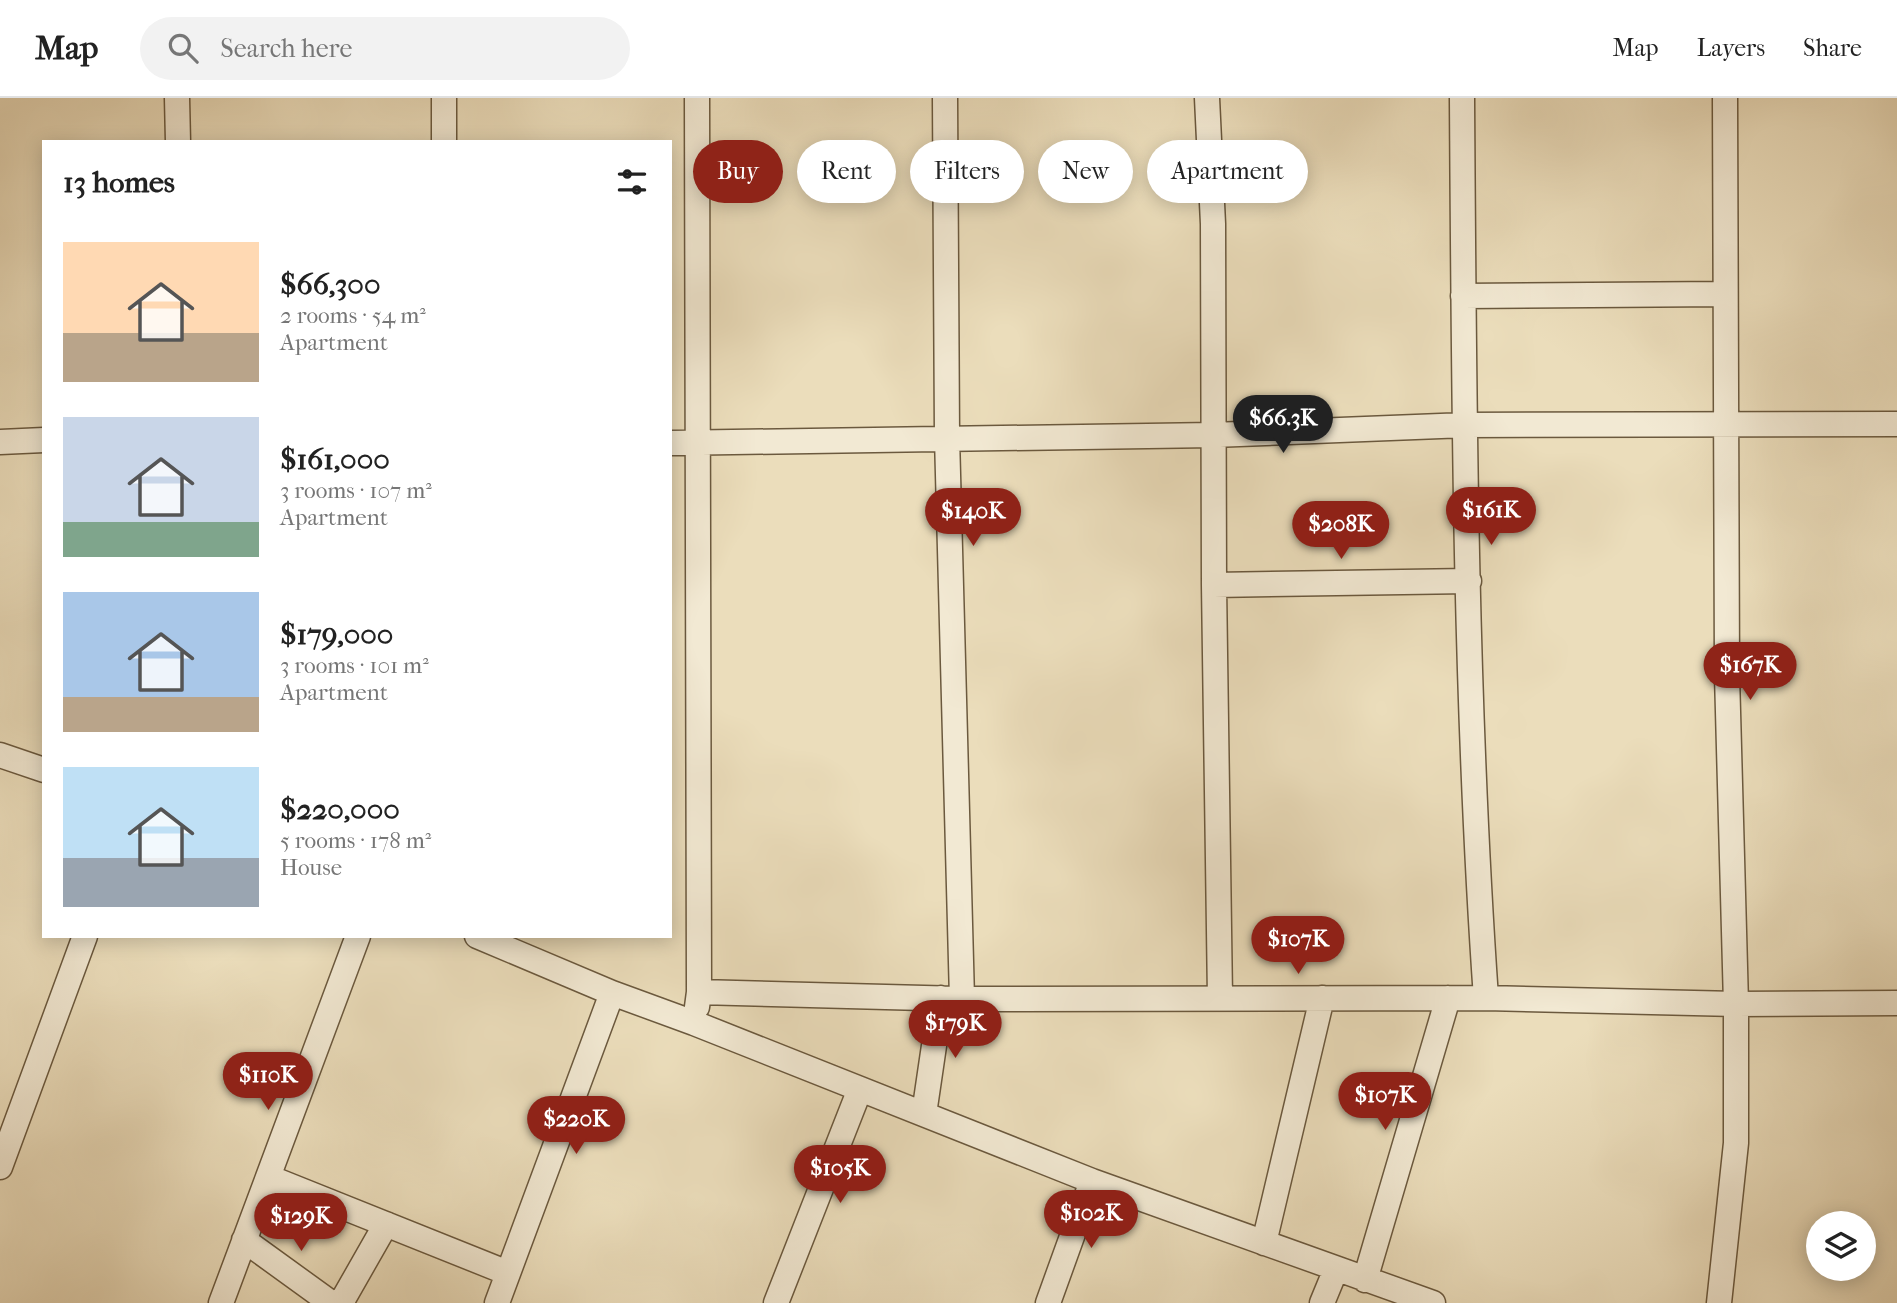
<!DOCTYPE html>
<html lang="en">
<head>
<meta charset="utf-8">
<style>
	:root { --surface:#fff; --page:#f2f2f2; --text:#222; --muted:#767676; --line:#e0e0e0; --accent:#8f2418 }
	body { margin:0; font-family:"IM FELL French Canon",serif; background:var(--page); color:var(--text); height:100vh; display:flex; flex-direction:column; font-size:26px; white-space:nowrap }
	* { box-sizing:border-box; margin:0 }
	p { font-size:23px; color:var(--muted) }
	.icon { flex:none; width:38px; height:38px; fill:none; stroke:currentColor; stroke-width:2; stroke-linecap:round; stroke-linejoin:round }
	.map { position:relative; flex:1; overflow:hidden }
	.sheet { position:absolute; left:42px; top:42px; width:630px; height:798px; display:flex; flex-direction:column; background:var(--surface); border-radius:0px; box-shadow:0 4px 18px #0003 }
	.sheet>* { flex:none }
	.guide { position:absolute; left:693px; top:42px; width:665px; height:63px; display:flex; gap:14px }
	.controls { position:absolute; left:1806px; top:1113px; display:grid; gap:14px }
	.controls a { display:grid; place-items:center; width:70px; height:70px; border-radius:50%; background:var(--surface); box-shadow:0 4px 18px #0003; font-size:35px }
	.price { position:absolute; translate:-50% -60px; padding:0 16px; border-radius:24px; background:var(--accent); color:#fff; font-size:23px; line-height:46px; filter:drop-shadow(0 2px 4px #0008) }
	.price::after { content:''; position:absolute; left:50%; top:42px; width:21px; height:16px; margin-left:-10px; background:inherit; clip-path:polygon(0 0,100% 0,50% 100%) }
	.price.selected { background:#222; color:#fff }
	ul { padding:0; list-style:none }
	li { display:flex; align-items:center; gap:21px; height:175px; padding:0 21px }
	li span { display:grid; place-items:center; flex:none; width:196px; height:140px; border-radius:0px; color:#555 }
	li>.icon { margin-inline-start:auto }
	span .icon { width:84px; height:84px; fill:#fffc; stroke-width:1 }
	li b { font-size:30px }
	h2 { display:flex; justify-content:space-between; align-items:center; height:84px; padding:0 21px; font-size:30px }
	.chip { padding:0 24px; border-radius:32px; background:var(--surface); box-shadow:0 4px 18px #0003; font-size:24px; line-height:63px }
	.chip.selected { background:var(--accent); color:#fff }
	header { display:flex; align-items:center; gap:42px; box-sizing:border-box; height:98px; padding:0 35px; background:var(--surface); border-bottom:2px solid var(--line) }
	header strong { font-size:33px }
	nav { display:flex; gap:38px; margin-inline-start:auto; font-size:24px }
	.search { width:490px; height:63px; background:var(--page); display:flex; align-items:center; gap:18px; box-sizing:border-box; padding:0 24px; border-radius:38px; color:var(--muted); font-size:26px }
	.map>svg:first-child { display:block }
</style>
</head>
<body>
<header>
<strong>Map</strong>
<div class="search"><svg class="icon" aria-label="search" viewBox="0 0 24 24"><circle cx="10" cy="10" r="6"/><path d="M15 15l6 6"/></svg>Search here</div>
<nav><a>Map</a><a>Layers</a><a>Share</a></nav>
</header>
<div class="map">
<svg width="1897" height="1205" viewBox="0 0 1897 1205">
	<rect width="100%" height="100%" fill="#ebddbb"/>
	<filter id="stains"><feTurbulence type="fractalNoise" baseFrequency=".00286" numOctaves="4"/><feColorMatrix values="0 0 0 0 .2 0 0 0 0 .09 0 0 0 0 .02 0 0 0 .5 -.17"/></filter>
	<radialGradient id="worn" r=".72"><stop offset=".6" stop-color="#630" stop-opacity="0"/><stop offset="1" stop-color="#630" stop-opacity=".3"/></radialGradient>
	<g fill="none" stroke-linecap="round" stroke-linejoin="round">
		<defs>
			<path id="street" d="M177,0L178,44
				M444,0V44
				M945,0L947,339L962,901
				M1207,0L1213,126L1214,487L1220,900
				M1462,0C1464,300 1465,601 1486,900
				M1463,198L1724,196
				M0,344L44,342
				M670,345L1213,337L1466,327L1897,326
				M1214,487L1469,483
				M0,657L44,672
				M477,838L612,895L694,925L1092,1083L1433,1205
				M699,894L962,901L1486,900L1736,906L1897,905
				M697,909L699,894L697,0
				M924,1016L941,900
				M0,1069L85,838
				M268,1079L508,1175
				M244,1142L331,1205
				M1264,1145L1322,900
				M1365,1182L1448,900
				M221,1205L358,838
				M341,1205L386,1126
				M497,1205L612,895
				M776,1205L860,991
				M1048,1205L1092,1083
				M1322,1205L1336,1171
				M1719,1205L1736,1045V906L1727,577L1725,0"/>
		</defs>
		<use href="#street" stroke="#6b593e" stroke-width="27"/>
		<use href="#street" stroke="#f2e9d3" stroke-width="24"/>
	</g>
	<rect width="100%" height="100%" filter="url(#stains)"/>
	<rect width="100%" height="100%" fill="url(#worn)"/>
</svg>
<div class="controls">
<a><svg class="icon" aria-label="layers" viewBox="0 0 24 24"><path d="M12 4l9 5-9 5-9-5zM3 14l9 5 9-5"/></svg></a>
</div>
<b class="price selected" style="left:1283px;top:357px">$66.3K</b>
<b class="price" style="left:1491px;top:449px">$161K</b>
<b class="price" style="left:973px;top:450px">$140K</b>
<b class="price" style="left:1341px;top:463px">$208K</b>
<b class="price" style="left:1750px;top:604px">$167K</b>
<b class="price" style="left:1298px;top:878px">$107K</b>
<b class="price" style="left:955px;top:962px">$179K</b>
<b class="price" style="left:268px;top:1014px">$110K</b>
<b class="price" style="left:1385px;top:1034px">$107K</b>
<b class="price" style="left:576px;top:1058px">$220K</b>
<b class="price" style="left:840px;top:1107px">$105K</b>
<b class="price" style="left:1091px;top:1152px">$102K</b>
<b class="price" style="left:301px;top:1155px">$129K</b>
<div class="guide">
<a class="chip selected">Buy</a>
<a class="chip">Rent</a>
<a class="chip">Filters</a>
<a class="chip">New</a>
<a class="chip">Apartment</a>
</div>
<section class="sheet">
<h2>13 homes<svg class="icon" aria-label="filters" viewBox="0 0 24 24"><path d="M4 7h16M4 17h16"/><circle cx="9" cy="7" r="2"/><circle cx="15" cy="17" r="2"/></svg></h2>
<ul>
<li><span style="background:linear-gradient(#ffd9b3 65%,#b9a48a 0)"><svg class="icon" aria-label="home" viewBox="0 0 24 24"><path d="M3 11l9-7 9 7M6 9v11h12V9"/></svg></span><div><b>$66,300</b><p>2 rooms · 54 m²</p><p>Apartment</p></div></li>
<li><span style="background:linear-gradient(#c9d6e8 75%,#7fa58c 0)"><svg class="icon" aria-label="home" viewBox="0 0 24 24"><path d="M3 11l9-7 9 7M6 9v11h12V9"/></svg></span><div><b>$161,000</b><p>3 rooms · 107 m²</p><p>Apartment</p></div></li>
<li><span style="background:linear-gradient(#a9c7e8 75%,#b9a48a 0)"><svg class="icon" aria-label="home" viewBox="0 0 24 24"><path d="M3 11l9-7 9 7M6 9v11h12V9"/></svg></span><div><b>$179,000</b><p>3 rooms · 101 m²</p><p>Apartment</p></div></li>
<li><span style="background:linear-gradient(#bfe0f5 65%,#9aa5b1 0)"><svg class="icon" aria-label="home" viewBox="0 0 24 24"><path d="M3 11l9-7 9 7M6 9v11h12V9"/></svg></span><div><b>$220,000</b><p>5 rooms · 178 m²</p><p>House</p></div></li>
</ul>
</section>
</div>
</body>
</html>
